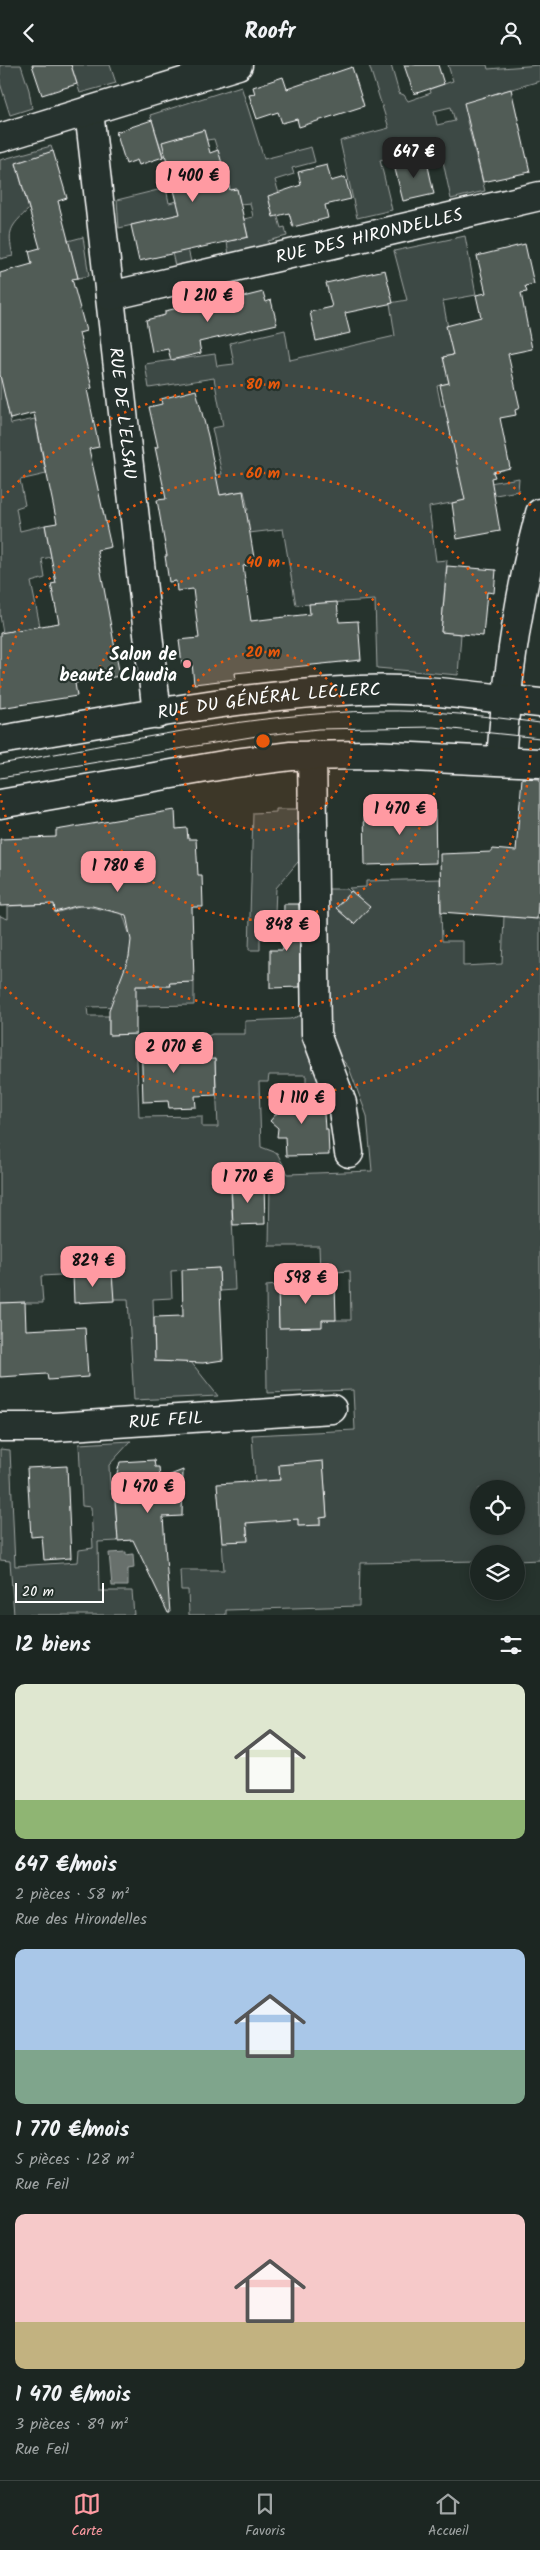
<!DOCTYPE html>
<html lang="fr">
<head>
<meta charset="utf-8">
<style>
	:root { --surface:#1c2622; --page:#29322f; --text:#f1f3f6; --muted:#a0a5a5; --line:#3a4340; --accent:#ff9aa2 }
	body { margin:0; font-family:Kalam,sans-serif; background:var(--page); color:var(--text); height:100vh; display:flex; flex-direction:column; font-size:19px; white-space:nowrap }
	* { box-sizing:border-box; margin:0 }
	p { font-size:16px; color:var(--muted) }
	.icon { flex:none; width:28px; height:28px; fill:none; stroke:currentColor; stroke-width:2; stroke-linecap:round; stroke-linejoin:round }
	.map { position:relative; height:1550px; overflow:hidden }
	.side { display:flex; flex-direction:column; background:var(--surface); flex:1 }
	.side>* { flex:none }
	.tools { position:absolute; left:470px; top:1415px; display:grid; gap:10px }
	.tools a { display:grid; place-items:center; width:55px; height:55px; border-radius:50%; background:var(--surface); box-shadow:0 2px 12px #0003,0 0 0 1px var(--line); font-size:25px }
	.scale { position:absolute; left:15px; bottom:12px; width:89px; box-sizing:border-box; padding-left:5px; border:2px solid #fff; border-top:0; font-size:14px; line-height:18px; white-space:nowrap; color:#fff; -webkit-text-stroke:4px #26332d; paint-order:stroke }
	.price { position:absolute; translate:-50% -42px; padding:0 11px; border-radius:10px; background:var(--accent); color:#111; font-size:16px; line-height:32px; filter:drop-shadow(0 1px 2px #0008) }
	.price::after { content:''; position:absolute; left:50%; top:30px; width:15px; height:11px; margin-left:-8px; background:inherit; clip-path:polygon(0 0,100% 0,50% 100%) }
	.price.on { background:#222; color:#fff }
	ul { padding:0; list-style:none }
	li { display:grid; align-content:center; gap:10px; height:265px; padding:0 15px }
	li span { display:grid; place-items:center; height:155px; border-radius:10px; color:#555 }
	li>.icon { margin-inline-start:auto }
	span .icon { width:90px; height:90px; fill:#fffc; stroke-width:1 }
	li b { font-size:21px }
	h2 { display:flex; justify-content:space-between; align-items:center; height:60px; padding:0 15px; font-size:21px }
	header { display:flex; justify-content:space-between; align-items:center; height:65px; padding:0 15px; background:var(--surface); font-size:22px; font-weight:700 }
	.tabs { display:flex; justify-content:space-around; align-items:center; height:70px; border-top:1px solid var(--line); background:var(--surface); font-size:14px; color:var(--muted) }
	.tabs a { display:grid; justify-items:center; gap:2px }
	.tabs .on { color:var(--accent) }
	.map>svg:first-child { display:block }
</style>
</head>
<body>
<header><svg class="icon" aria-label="back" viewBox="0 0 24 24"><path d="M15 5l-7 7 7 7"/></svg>Roofr<svg class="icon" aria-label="person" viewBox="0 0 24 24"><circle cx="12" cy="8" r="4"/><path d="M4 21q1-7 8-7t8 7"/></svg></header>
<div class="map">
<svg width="540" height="1550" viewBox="0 0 540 1550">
	<rect width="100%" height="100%" fill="#26332d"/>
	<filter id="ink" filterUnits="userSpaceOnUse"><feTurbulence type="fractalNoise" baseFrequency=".02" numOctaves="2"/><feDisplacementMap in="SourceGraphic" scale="10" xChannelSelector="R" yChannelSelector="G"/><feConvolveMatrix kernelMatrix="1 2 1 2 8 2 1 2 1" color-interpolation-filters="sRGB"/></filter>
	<g filter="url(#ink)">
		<path fill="#3e4944" stroke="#9ea4a2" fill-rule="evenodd" d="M0,0H21L29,25L32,43L10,50L0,18Z
			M71,0H110L116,18L80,28Z
			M369,0H391L399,28L404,30L408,36L431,28L430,24L453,16L448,0H487L488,4L540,0V16L491,30L467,56L485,126L451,134L439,78L408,84L403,80L402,72L392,74L396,91L380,95L392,145L357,153L340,76L389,63ZM451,42L455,56L437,60L434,46Z
			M241,21L264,94L311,82L315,97L292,103L294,109L275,115L280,132L273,134L281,163L285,162L287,171L268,176L270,181L229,190L227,177L248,172L244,154L253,152L250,138L240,139L236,124L218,128L224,107L214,74L207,75L203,65L184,71L188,85L164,92L150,50Z
			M51,81L53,87L16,99L29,144C10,162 7,165 13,191L0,194V95Z
			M166,123L169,138L177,136L191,197L175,201L164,153L119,163L117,135Z
			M465,171L476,230L443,236L453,290L443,292L449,318L437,321L441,341L446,340L460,413L482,409L484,419L519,413L518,426L429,442L436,496L447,495L441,567L461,569L458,610L377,603L375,535L296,540L283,464L249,468L231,449L248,445L244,426L207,432L203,413L222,409L212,363L223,361L214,313L149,323L145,299L215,289L217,301L234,299L230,278L285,265L290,295L395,271L390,238L407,235L394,186Z
			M83,172L89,211L78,213L68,176Z
			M0,306L11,359L35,354L46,409L20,415L25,440L16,443L20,466L45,460L51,492L42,494L45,513L31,517L40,561L3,568L0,550Z
			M276,744H301L303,791L276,823L274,873H260V885H249L253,748L276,747Z
			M440,814L442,876H463V901L502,899L504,851L540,854V1495L516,1496V1489H479V1496L360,1498L359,1541L226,1545V1550H189L188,1525H181L180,1505H224L222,1477L248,1475L243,1417H255L252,1370L355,1365L353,1325L267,1328L266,1221L278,1220L279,1263L321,1262L322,1255H351L350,1206L320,1208L319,1181H269L270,1117L264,1118V1102L230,1103L235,1225L220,1226L219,1203L171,1206L172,1233L153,1234L155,1296L191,1297L218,1331L134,1335L128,1234H113L111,1184H98L99,1208L41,1211L43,1238H0V851L8,854V841L36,840L54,835L55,848L79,841L84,834L85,841L110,846L121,843L129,868H135L136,883L130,884L129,892L138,921H170L169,918L194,917V940L87,942L88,951H109V970L136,969L139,1052L202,1051V1062H218L215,995H210L208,971L212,969H245V956L290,954L305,949L323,1010L324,1030H306V1010H269L268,1017H259L261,1082L277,1088L288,1109L372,1106L367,1051L349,1003L327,976L323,824H347L350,827L336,843L354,859L369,842L349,823L366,822V816ZM323,1397L327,1452L320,1453V1460L299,1461L298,1454L282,1455L279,1400ZM479,1424H516V1461H479Z
			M131,1376L109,1400L110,1424H114L118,1476L98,1477L99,1526H132L134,1550H14L10,1496L0,1495V1384L10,1385L15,1501L78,1497L79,1485L93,1483L91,1442L82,1441L79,1379Z"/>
		<path fill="#67706c" stroke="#a4a9a7" d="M126,1487V1490L133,1489L134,1503L128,1504V1521H112L109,1488Z"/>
		<path fill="#515c57" stroke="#fff" d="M32,0H71L77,19L42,30Z
			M404,0H438L444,19L414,29Z
			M352,2L364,41L299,62L297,54L282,58L278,47L257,54L249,30L255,29L253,22L283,12L287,24Z
			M511,24L530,107L483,117L464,38Z
			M152,55L163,92L139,100L137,95L126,99L116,67Z
			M204,65L210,88L218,85L230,125L237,124L248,172L139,196L131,160L180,149L162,77Z
			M53,86L67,133L58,136L78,213L72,214L86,266L79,268L92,323L87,324L99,382L89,384L111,482L97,485L120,611L75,618L77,631L0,643V568L59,558L51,519L56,518L45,460L57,458L34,348L10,354L0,310V208L32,199L29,186L40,183L16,98Z
			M426,92L434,129L403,136L394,100Z
			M327,100L331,116L345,112L351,134L325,140L328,153L293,162L289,148L273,152L268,131L301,120L298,107Z
			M525,179L534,219L525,221L527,227L521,228L532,284L508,289L520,343L515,345L516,350L500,353L510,403L493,407L495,412L491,413L500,466L457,474L452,438L465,435L440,320L449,318L443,292L453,290L446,261L481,252L476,230L486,228L477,191Z
			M385,205L393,238L345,248L350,268L316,276L310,247L332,242L326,218Z
			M263,227L266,237L271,235L277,259L199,277L201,288L171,295L168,284L152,287L146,255L165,250V246L222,233L223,237Z
			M196,325L208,371L220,430L243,426L255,499L243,501L251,556L310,549L309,539L337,537L339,557L358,556L361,595L235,608L236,614L194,619L192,598L182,599L179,575L199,573L193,524L177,526L176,516L169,517L165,491H167L157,435L166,434L155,382H158L149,342L162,339L161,334Z
			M447,501L496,505L494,528L487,527L483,571L441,567Z
			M522,713L540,714V837H538L537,854L441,847L440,789L492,787V784L516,786Z
			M435,742L436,798L365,800L364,744Z
			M175,745L176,764L187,763L188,774H196L198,810H202L203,842H192L194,917L169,918L170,921H136V969L109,970V945L129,892L131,875L126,850L92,841H76L55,847L54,839L0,841V774L56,772V765Z
			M351,826L370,842L354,859L336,843Z
			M284,839H299L300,922L270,923V885H283Z
			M174,970V996L215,994L216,1030L195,1031L196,1042L169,1043L168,1036L143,1037L141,971Z
			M321,1030V1048L324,1049L325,1064H328L329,1090L286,1091L285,1072H277L278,1063L270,1056L277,1048V1031Z
			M264,1118L265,1159L233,1160L231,1119Z
			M219,1203L223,1295L203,1298L155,1296L154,1252L183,1251L182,1205Z
			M112,1208L114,1236L74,1238L73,1209Z
			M335,1219L336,1255H322V1262L279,1263L278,1220Z
			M25,1237L26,1265L85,1262L88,1312L48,1315L47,1309L0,1312V1238Z
			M154,1395L155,1402H159L160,1414L183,1405L182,1451L163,1452L170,1548H168L133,1475L118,1476L114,1419L120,1397Z
			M323,1396L327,1452L320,1453V1460L298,1461V1454L246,1458L248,1476L222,1477L217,1419L280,1415L279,1400Z
			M67,1401L71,1493L44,1495L42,1471L31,1472L27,1403Z"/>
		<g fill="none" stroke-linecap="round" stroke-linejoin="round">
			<defs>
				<g id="minor">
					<path id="s1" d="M89,46L157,649"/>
					<path d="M0,73L238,0"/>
					<path id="s2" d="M110,231L540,131"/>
					<path d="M312,690L316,969L342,1038L349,1088"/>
					<path d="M501,695C507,611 519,528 540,448"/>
					<path id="s3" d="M0,1362H55L332,1344"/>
				</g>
				<g id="major">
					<path id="s4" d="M0,675C119,655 239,630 359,625C419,622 480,632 540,638"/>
					<path d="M0,739L235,698L291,691L370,690L540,698"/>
				</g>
			</defs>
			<use href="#minor" stroke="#fff" stroke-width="31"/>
			<use href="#major" stroke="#fff" stroke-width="31"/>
			<use href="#minor" stroke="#26332d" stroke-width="28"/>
			<use href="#major" stroke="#26332d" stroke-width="28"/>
			<path stroke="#fff" stroke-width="1" d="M0,699C125,677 251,648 378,646C432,645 486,651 540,658
				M0,713L257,671L318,664L433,662L540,673"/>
		</g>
	</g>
	<circle cx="263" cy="676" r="89" fill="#e8590c" fill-opacity=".12"/>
	<g fill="none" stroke="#e8590c" stroke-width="2.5" stroke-dasharray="2.5 5">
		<circle cx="263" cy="676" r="89"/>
		<circle cx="263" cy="676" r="179"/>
		<path d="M0 623A268 268 0 1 1 0 729"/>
		<path d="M538 903A357 357 0 0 1 2 919M2 433A357 357 0 0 1 538 449"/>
	</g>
	<circle fill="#ff9aa2" stroke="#26332d" stroke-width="2" cx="187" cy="599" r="5"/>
	<g text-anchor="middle" stroke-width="4.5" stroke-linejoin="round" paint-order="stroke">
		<g font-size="18" fill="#fff" stroke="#26332d">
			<text dy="6" stroke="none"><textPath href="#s2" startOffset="266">RUE DES HIRONDELLES</textPath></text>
			<text dy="6" stroke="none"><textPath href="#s1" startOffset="304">RUE DE L'ELSAU</textPath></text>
			<text dy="6" stroke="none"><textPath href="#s4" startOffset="272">RUE DU GÉNÉRAL LECLERC</textPath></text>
			<text dy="6" stroke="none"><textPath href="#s3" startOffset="166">RUE FEIL</textPath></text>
		</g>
		<g font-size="18" font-weight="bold" fill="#fff" stroke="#26332d" text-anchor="end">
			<text x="177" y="595">Salon de<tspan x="177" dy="21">beauté Claudia</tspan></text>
		</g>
	</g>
	<circle cx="263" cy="676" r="8" fill="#e8590c" stroke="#26332d" stroke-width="2.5"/>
	<g font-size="15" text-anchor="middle" font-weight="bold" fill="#e8590c" stroke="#26332d" stroke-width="4.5" stroke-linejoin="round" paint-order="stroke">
		<text x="263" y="324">80 m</text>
		<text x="263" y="413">60 m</text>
		<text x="263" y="502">40 m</text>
		<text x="263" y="592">20 m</text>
	</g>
</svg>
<div class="tools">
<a><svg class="icon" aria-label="locate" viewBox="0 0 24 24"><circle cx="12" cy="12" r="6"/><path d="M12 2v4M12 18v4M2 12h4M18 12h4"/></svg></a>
<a><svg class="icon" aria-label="layers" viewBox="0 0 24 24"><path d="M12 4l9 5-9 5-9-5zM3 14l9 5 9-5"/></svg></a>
</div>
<div class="scale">20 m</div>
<b class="price on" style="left:414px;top:114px">647 €</b>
<b class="price" style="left:193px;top:138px">1 400 €</b>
<b class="price" style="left:208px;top:258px">1 210 €</b>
<b class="price" style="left:400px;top:771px">1 470 €</b>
<b class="price" style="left:118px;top:828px">1 780 €</b>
<b class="price" style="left:287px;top:887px">848 €</b>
<b class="price" style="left:174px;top:1009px">2 070 €</b>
<b class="price" style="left:302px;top:1060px">1 110 €</b>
<b class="price" style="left:248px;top:1139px">1 770 €</b>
<b class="price" style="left:93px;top:1223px">829 €</b>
<b class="price" style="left:306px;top:1240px">598 €</b>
<b class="price" style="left:148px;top:1449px">1 470 €</b>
</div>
<section class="side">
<h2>12 biens<svg class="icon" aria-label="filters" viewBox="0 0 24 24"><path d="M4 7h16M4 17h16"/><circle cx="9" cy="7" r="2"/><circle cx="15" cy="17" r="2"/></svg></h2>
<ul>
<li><span style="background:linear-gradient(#dfe7d0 75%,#8fb573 0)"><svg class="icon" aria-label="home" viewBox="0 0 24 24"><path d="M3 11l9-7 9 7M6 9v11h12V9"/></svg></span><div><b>647 €/mois</b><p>2 pièces · 58 m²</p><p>Rue des Hirondelles</p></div></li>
<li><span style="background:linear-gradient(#a9c7e8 65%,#7fa58c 0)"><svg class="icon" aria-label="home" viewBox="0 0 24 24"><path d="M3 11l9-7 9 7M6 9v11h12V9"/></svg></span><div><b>1 770 €/mois</b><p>5 pièces · 128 m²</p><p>Rue Feil</p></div></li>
<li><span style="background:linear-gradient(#f6c9c9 70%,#c2b280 0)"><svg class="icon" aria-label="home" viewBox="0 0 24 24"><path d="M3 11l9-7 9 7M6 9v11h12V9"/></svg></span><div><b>1 470 €/mois</b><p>3 pièces · 89 m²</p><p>Rue Feil</p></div></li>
</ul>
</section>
<nav class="tabs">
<a class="on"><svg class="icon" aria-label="map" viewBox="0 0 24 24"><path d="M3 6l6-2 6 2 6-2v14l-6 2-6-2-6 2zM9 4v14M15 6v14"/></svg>Carte</a>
<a><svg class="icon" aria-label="saved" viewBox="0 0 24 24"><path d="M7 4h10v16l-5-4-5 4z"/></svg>Favoris</a>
<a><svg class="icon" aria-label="home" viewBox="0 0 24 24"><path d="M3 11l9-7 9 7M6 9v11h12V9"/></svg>Accueil</a>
</nav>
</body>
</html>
